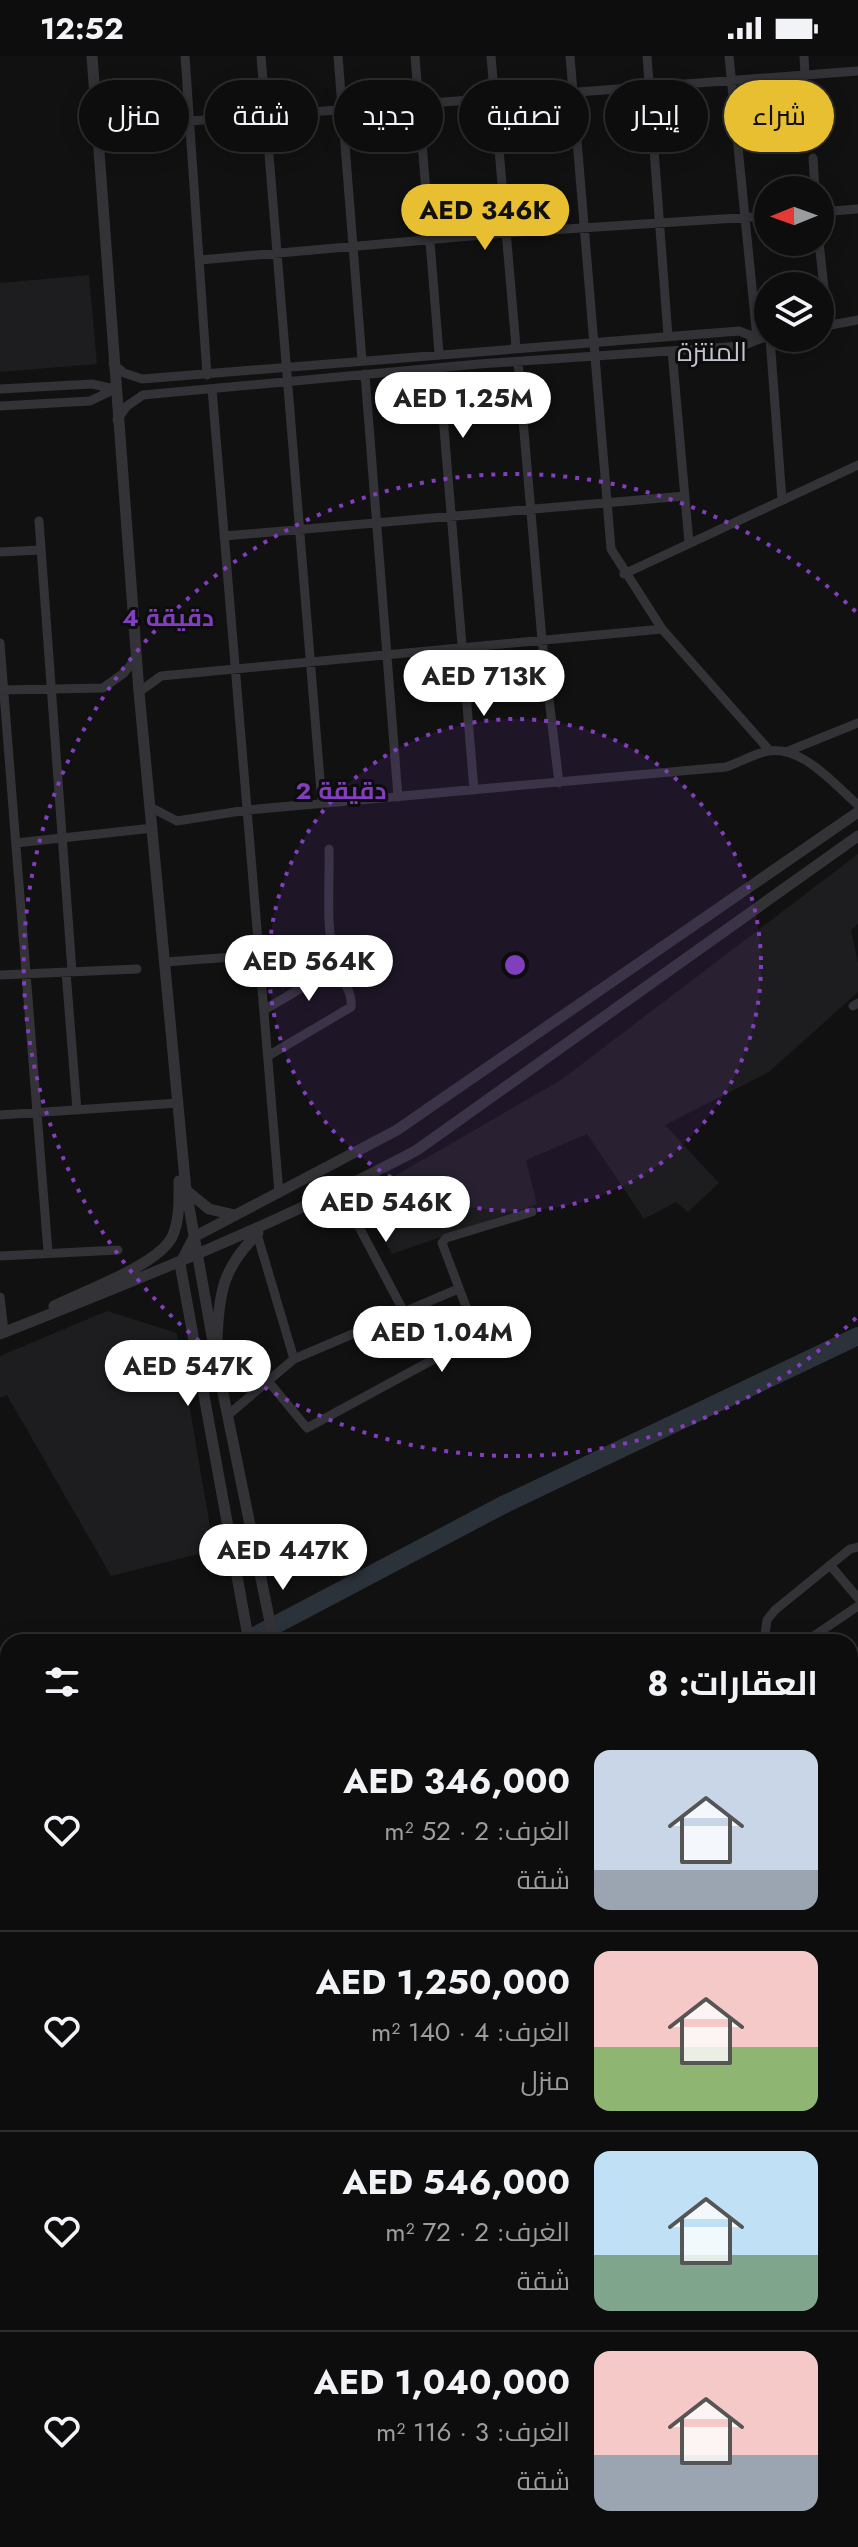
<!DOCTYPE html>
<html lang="ar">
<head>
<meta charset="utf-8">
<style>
	:root { --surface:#0d0d0e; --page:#1b1b1c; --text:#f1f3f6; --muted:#9a9c9e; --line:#2d2d2e; --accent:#e9bf32 }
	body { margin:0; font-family:Jost,Cairo,sans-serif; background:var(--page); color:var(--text); direction:rtl; height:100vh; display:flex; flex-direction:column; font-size:30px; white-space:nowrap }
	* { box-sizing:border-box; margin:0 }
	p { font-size:26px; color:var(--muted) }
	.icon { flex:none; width:44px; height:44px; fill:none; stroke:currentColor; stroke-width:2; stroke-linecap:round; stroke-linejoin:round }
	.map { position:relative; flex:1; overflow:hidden; direction:ltr }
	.details { position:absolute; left:0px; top:1578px; width:858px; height:914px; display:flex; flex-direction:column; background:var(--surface); border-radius:24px 24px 0 0; box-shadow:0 4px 20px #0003,0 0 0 2px var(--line); direction:rtl }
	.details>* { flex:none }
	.hud { position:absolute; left:24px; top:24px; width:810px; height:72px; direction:rtl; display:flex; gap:16px }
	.needle { width:52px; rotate:269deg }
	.fabs { position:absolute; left:754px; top:120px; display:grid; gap:16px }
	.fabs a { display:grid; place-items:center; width:80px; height:80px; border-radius:50%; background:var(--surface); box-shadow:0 4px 20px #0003,0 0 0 2px var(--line); font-size:40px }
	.price { position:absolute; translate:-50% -68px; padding:0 18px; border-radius:28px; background:#fff; color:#222; font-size:26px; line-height:52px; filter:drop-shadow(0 2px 4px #0008) }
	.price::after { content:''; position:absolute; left:50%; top:48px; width:24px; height:18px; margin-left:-12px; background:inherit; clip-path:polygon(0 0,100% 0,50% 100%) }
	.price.on { background:var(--accent); color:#111 }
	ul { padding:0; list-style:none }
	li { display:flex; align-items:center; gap:24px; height:200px; padding:0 40px }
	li+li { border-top:2px solid var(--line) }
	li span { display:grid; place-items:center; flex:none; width:224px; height:160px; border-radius:16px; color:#555 }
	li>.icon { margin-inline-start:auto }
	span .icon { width:96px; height:96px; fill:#fffc; stroke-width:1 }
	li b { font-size:34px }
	h2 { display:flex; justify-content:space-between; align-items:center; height:96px; padding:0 40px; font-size:34px }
	.tag { padding:0 28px; border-radius:36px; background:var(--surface); box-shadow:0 4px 20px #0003,0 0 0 2px var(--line); font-size:28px; line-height:72px }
	.tag.on { background:var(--accent); color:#111 }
	.status { display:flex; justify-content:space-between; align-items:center; height:56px; padding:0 40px; background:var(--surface); direction:ltr }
	.status svg { height:22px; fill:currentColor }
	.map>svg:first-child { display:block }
</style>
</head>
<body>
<div class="status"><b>12:52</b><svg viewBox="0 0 49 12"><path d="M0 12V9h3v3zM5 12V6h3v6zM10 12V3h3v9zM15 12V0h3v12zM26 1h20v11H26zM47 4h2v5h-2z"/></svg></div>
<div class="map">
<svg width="858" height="2491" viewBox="0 0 858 2491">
	<rect width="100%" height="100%" fill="#111112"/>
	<path fill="#1d1d1f" d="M89,219L97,308L0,316V227Z
		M858,798V868L851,874L858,907V936L769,1016L665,1069L719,1127L688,1156L676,1146L644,1163L587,1078L526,1104L537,1148L392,1198L360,1140L561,1024Z
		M107,1255L177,1277L214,1494L111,1520L7,1339L0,1342V1300Z"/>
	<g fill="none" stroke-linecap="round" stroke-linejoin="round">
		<path stroke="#2b323a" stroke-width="18" d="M243,1586L503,1449L858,1280
			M0,1727L8,1722"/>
		<path stroke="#323237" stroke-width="9" d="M185,0L207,319
			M261,0L322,748
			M338,0L362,304
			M415,0L439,297
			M491,0L516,291
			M570,0L611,493L662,573L770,695
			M647,0L668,280
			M729,0L757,282
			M804,0L805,19
			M96,76L190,65L858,15
			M813,102L815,134
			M820,156L858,153
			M819,186L828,269
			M200,204L505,177L768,160
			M820,271L858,264
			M770,282L782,444
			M672,295L689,487
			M518,306L542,584L559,727
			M113,308L124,317L142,323L739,275L757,282
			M439,312L474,734
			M365,318L398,741
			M0,333L92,328L115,333
			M212,333L279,1137
			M0,350L90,345L115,333
			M117,364L127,350L143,339L479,308L742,290L768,280
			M39,465L72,915
			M224,480L685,440
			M0,496L41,494
			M624,518L858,409
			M0,587L48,1196
			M1,634L103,632L124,617L137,601
			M139,636L161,620L662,573
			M786,696L858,667
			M150,751L177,765L247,754L726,711C740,706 754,698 768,695C802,689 835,729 858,749
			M16,787L153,772
			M259,892L332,890
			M165,906L259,899
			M66,916L77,1054
			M0,919L137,913
			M853,950L858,947
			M264,954L337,911
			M268,1000L351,951C353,934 339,921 335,905C325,871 330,828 329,793
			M0,1059L178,1047
			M340,1135L404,1256
			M0,1200L118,1194
			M0,1241L4,1275
			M294,1303L458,1233
			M268,1325L307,1372L449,1295L473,1269L442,1187L446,1182L532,1156
			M228,1359L294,1303L257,1178
			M830,1509L858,1542
			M764,1586L767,1564L775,1554L850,1493L858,1491
			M805,1586L858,1550
			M850,1702L858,1703
			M850,1859L858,1875
			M850,1909L858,1897
			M850,1966L858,1976
			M0,2069L8,2081
			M850,2071L858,2083
			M0,2136L8,2128
			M0,2268L8,2264
			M850,2319L858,2287
			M0,2363L8,2375
			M850,2377L858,2393
			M850,2413L858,2408
			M850,2473L858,2469
			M368,2484L371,2491
			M764,2484L768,2491
			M304,2491L316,2484
			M644,2491L646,2484
			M718,2491L731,2484
			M818,2491L830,2484"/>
		<path stroke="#323237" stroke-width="11" d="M92,0L139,636L186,1134L216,1303L274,1586
			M187,1135L209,1153L235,1159
			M54,1250C84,1235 158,1209 172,1181C180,1164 179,1143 179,1125
			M0,1278C142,1222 282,1166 417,1094L858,780
			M217,1283C219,1235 223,1212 258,1177
			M249,1586L180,1208L194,1181L397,1074L858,756
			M441,2484L443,2491
			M470,2484L473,2491
			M6,2491L12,2484"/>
	</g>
	<circle cx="515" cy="909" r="246" fill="#813ebd" fill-opacity=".12"/>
	<g fill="none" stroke="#813ebd" stroke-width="4" stroke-dasharray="4 8">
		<circle cx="515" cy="909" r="246"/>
		<path d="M856 1262A491 491 0 1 1 856 556"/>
	</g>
	<g text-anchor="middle" stroke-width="6" stroke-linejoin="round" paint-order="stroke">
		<g font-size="26" fill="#c3c5ce" stroke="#0c0c0d">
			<text x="712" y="305">المنتزة</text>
		</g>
	</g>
	<circle cx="515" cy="909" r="12" fill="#813ebd" stroke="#0c0c0d" stroke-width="4"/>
	<g font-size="24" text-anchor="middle" font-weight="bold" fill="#813ebd" stroke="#0c0c0d" stroke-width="6" stroke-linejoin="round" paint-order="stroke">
		<text x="168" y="570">4 دقيقة</text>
		<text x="341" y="743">2 دقيقة</text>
	</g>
</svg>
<div class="fabs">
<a><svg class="needle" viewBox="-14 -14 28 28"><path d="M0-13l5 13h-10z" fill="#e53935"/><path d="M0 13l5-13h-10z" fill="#9a9c9e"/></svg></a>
<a><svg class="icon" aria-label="layers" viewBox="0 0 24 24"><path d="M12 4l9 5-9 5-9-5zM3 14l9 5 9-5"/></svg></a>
</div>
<b class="price on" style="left:485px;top:196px">AED 346K</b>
<b class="price" style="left:463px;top:384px">AED 1.25M</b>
<b class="price" style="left:484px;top:662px">AED 713K</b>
<b class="price" style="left:309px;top:947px">AED 564K</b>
<b class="price" style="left:386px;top:1188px">AED 546K</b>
<b class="price" style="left:442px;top:1318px">AED 1.04M</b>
<b class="price" style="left:188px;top:1352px">AED 547K</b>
<b class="price" style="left:283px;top:1536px">AED 447K</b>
<div class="hud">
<a class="tag on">شراء</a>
<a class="tag">إيجار</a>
<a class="tag">تصفية</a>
<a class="tag">جديد</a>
<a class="tag">شقة</a>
<a class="tag">منزل</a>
</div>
<section class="details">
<h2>العقارات: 8<svg class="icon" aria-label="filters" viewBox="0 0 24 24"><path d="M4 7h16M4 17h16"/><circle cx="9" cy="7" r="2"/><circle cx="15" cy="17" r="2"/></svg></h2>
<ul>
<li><span style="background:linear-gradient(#c9d6e8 75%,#9aa5b1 0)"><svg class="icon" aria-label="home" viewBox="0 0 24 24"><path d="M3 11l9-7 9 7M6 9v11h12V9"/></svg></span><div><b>AED 346,000</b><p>الغرف: 2 · 52 m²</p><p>شقة</p></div><svg class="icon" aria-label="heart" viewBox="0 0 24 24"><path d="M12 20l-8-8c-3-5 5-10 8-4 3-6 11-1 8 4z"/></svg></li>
<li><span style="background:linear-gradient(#f6c9c9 60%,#8fb573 0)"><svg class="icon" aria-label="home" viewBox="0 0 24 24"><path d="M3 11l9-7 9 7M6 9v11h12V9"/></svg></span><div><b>AED 1,250,000</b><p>الغرف: 4 · 140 m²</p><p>منزل</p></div><svg class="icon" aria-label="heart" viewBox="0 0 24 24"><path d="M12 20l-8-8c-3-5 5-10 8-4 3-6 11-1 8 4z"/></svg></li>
<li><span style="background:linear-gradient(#bfe0f5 65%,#7fa58c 0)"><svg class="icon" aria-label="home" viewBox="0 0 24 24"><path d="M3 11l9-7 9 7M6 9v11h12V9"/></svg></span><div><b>AED 546,000</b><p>الغرف: 2 · 72 m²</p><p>شقة</p></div><svg class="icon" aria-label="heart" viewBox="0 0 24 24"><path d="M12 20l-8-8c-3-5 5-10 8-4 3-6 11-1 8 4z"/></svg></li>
<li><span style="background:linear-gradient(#f6c9c9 65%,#9aa5b1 0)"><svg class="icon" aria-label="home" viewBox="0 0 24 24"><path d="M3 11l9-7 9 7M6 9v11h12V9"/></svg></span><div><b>AED 1,040,000</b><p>الغرف: 3 · 116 m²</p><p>شقة</p></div><svg class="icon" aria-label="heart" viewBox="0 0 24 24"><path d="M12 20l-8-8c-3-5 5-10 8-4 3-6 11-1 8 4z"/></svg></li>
</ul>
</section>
</div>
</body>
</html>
